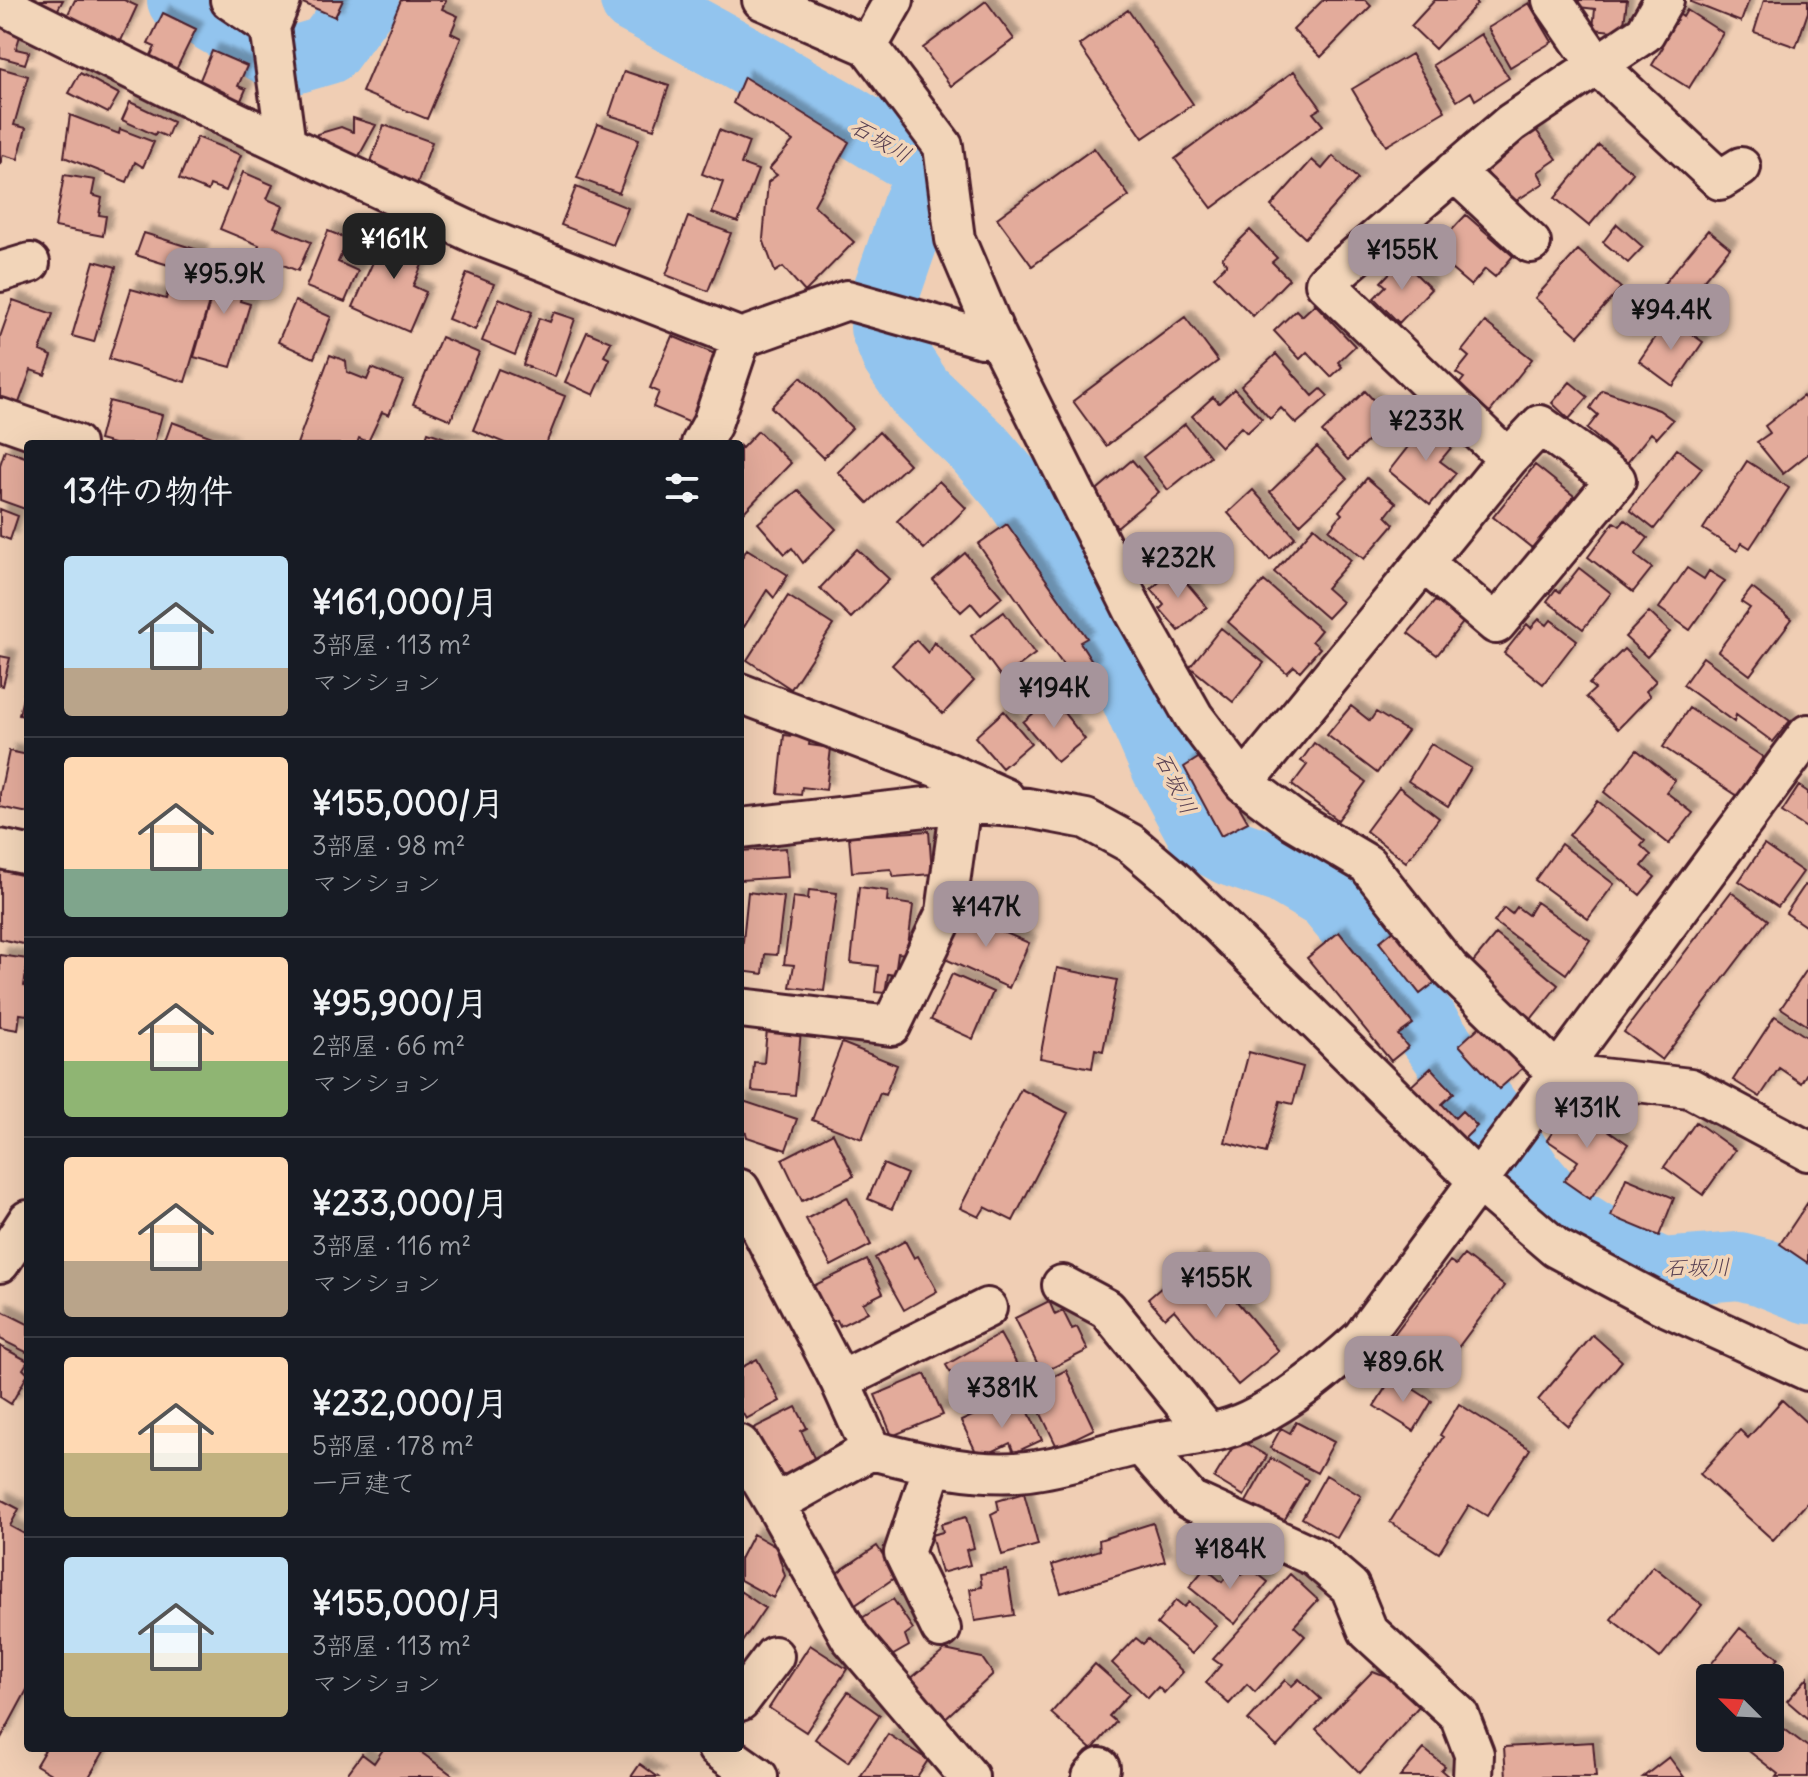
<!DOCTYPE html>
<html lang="ja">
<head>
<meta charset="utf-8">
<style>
	:root { --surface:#171b24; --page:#20242c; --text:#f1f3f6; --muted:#9ea1a6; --line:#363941; --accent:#a6949b }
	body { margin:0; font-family:Delius,"Klee One",sans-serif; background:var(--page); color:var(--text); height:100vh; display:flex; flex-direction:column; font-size:30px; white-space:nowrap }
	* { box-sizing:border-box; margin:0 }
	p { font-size:26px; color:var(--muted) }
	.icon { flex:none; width:44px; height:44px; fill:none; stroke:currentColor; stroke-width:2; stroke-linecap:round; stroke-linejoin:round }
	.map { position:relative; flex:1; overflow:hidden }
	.details { position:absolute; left:24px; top:440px; width:720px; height:1312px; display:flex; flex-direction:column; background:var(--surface); border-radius:8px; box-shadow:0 8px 32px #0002 }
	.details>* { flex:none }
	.needle { width:52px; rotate:294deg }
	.fabs { position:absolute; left:1696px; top:1664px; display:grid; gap:16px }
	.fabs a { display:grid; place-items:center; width:88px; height:88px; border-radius:8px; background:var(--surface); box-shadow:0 8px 32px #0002; font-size:40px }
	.price { position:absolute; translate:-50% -68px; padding:0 18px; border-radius:16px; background:var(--accent); color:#111; font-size:26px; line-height:52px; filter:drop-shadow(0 2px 4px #0008) }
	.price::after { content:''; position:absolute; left:50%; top:48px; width:24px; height:18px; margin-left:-12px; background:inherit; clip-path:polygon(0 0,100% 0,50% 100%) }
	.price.active { background:#222; color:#fff }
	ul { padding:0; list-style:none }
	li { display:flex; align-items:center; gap:24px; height:200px; padding:0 40px }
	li+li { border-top:2px solid var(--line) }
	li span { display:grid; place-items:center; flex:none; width:224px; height:160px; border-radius:8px; color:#555 }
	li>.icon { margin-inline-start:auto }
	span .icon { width:96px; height:96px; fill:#fffc; stroke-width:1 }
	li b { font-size:34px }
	h2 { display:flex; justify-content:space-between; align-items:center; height:96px; padding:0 40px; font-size:34px }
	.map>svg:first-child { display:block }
</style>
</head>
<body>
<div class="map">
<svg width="1808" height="1777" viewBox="0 0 1808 1777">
	<defs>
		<filter id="shadow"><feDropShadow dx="7" dy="-7" stdDeviation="2" flood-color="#0004"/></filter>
	</defs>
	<rect width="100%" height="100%" fill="#f0ceb4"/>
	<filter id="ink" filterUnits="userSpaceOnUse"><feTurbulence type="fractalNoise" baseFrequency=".0125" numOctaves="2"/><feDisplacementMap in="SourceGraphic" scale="16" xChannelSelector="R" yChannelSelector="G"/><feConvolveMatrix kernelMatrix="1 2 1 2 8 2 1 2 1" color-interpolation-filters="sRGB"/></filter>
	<g filter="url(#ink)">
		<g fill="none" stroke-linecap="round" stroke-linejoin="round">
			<path stroke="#92c4ee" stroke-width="68" d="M181,0L287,62L328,50L365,0
				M634,0C703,35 770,74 837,113C867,131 895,150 926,166L929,177L915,209L886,293L884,328L895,355L920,392L978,447L1015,490L1077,581L1108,636L1165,767L1203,837L1230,852L1282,870L1328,897L1373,951L1502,1133L1529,1175L1563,1215L1629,1257L1662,1272L1739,1266L1763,1272L1808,1290"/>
		</g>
		<path fill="#e3ab9b" stroke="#4a1f2b" stroke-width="2" filter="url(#shadow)" d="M32,0H63L56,13Z
			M75,0H124L137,6L120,43L66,18Z
			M296,0H343L335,17Z
			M401,0H446L442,9L458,16L451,33L461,38L427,119L362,92Z
			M1323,0H1365L1371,6L1321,57L1293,30Z
			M1435,0H1473L1477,4L1435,49L1411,26Z
			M1579,0H1627L1623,32L1593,29L1595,9L1578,7Z
			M1691,0H1749L1741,22L1691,2Z
			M1764,0H1808V12L1796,47L1754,32Z
			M986,1L1014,39L951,86L923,48Z
			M1529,3L1552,42L1510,67L1488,28Z
			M1128,10L1193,104L1143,138L1079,45Z
			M1687,10L1723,33L1689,88L1652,65L1663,47L1657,43L1676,12L1683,17Z
			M163,13L196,29L174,74L148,61L155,47L148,44Z
			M0,19L23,26L16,49L29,52L25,64L0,57Z
			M1481,34L1509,78L1475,100L1471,92L1457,101L1433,65Z
			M212,51L247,66L238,86L246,89L236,112L194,94Z
			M1411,54L1445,111L1386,146L1352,89Z
			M0,68L28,76L14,125L26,128L18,159L3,155L0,165Z
			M624,71L669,86L654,129L609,115Z
			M1294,71L1321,108L1313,113L1323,125L1212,208L1175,159Z
			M80,73L119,94L108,113L69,93Z
			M744,77L849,142L814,205L854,242L805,292L783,267L775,272L763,239L768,182L777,175L769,169L793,141L733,103Z
			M130,102L173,122L167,137L156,132L155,135L122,120Z
			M70,115L119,134L120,129L154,142L143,167L135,162L127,182L64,157Z
			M353,118L376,125L354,165L313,150L317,134L341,127L353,132Z
			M598,124L639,139L619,193L577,178Z
			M384,125L432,142L415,190L367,173Z
			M719,130L749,142L741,164L758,170L738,222L712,213L723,182L702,174Z
			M1536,130L1557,159L1538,172L1544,183L1511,204L1483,167Z
			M197,137L241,155L226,191L210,185L208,191L179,179Z
			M1599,145L1633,173L1589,226L1555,198Z
			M1094,148L1129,196L1032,266L997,218Z
			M1333,156L1358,179L1305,238L1271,206L1312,160L1322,169Z
			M243,172L273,185L267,199L283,206L274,227L311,242L298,271L256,254L259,245L220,229Z
			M64,175L95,180L92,195L102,198L99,215L106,216L103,236L55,227Z
			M576,187L628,208L613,245L561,225Z
			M1466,215L1513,256L1495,277L1485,269L1471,286L1431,252Z
			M688,217L731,233L708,291L666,275Z
			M1617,224L1643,247L1628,263L1603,242Z
			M388,228L430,246L413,286L426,292L409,332L353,307Z
			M1250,230L1277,258L1272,262L1289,279L1253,316L1214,277L1227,264L1222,258Z
			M1708,230L1730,248L1683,305L1661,287Z
			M328,231L348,239L338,262L358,271L345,302L306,287Z
			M144,233L201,251L193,276L215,283L185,382L109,359L131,289L166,299L175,267L136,255Z
			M1578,250L1621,288L1578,336L1535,298Z
			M222,260L249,268L240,301L250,304L231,367L194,357Z
			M1402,260L1431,289L1399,323L1374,298L1386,286L1381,282Z
			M94,261L116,267L94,342L72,336Z
			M467,273L494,284L475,330L448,319Z
			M499,298L532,312L515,355L482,341Z
			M13,300L53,314L40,351L52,356L45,375L31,370L16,411L0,405V337Z
			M295,301L331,317L314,358L278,342Z
			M1315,304L1355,346L1338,362L1342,367L1331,377L1307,352L1300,359L1274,331L1296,310L1302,316Z
			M554,312L575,319L555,377L523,365L539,318L550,322Z
			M1185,317L1218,361L1106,446L1073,401Z
			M1669,318L1703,342L1673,386L1639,361Z
			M1485,322L1532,359L1490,412L1457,387L1464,378L1456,373L1469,357L1462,351Z
			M587,332L611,342L604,356L610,359L594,395L565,382Z
			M672,336L722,357L693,424L653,407L659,392L650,388Z
			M441,337L479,353L451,420L413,404Z
			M1276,354L1313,396L1321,389L1328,396L1296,424L1281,408L1270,419L1241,386Z
			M330,355L346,361L347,372L367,380L372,368L403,381L389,415L382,412L368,442L359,438L357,444H297Z
			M498,369L565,396L546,444H507L473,430Z
			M801,377L852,428L823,458L771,407Z
			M1570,382L1588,397L1569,419L1552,403Z
			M1234,389L1262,419L1247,433L1241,427L1221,447L1192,416L1213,397L1219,403Z
			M1602,390L1659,410L1673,420L1657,438L1651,433L1627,463L1587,429L1598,415L1590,408Z
			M1365,391L1391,419L1348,460L1322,432Z
			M1803,396L1808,403V454L1783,474L1757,442L1770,433L1765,426Z
			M109,401L162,415L154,444H114L99,440Z
			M1429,420L1456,442L1440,461L1456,473L1430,505L1389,471Z
			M172,422L231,444H164Z
			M1185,424L1210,456L1168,490L1143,457Z
			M758,431L791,463L744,512L740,508V446L742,448Z
			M428,432L462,444H424Z
			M879,432L909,464L868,503L838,472Z
			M1317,447L1347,479L1300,524L1270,492Z
			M1677,449L1702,468L1654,529L1630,510Z
			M5,450L28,458V500L25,509L0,500V465Z
			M1132,460L1159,492L1117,527L1091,495Z
			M1747,461L1789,488L1750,548L1742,543L1737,551L1703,529Z
			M1535,465L1574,496L1532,548L1493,517Z
			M1367,478L1396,503L1386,516L1394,524L1364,559L1329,530L1342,514L1339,511Z
			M939,481L966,508L924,549L897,521Z
			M798,490L836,529L803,563L792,548L785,554L758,523Z
			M1253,490L1295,537L1270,560L1228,513Z
			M0,509L18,516L10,540L0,536Z
			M1625,520L1648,538L1635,555L1652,568L1633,592L1588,557L1614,522L1620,526Z
			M1007,524L1087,638L1080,642L1094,664L1073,679L978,544Z
			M1314,527L1351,560L1326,588L1342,602L1327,618L1274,572Z
			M747,549L788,575L774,598L767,590L744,627L740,624V561Z
			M857,549L889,579L851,618L820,588Z
			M965,553L1002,597L981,615L971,603L961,612L933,580Z
			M1579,568L1611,593L1583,629L1547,601L1556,589L1560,592Z
			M1687,568L1704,579L1709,571L1725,581L1690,630L1659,608Z
			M1175,569L1207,607L1179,631L1160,609L1164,605L1151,589Z
			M1264,581L1321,630L1312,641L1320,648L1300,671L1294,666L1287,673L1228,622Z
			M1752,588L1792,619L1750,675L1718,651L1750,608L1741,602Z
			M788,596L833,625L791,689L747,660Z
			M1435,601L1465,620L1437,655L1408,633Z
			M1004,612L1035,654L1002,678L971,636Z
			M1649,612L1670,632L1647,657L1625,637Z
			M1539,619L1547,625L1551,620L1577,640L1543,684L1504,653L1527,624L1531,628Z
			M1221,628L1264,663L1233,702L1190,667Z
			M916,640L928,653L934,642L974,681L943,714L892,665Z
			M1624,649L1656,681L1646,691L1650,696L1618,729L1586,697L1595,689L1589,684Z
			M0,656L10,658L3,686L0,685Z
			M1703,657L1790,721L1773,742L1736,715L1734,722L1683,685Z
			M28,675V717L19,715Z
			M1052,698L1085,739L1057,762L1023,722Z
			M1351,706L1370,721L1376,712L1407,731L1377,773L1327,735Z
			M1689,708L1763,757L1738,796L1663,747Z
			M1004,711L1031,743L1002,768L975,737Z
			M784,735L810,738L809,745L831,748L826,790L802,787L801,795L778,793Z
			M1314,743L1366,782L1338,820L1292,785L1307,765L1301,761Z
			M1431,744L1471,768L1448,806L1408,781Z
			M1637,750L1675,780L1666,792L1693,813L1669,844L1604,792Z
			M9,751L28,755V813L0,807V793Z
			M1208,752L1248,822L1221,836L1184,767Z
			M1799,786L1808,792V829L1782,812Z
			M1399,787L1439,818L1406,862L1366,831Z
			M1597,801L1645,841L1641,846L1651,855L1642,866L1655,877L1640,895L1569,835Z
			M929,831L932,874L894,877L891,869L852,872L849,836Z
			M1561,844L1614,884L1588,919L1535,880Z
			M1764,845L1803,872L1778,907L1739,881Z
			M786,848L788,877L740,880V851Z
			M0,868L28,873V945L0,939Z
			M1805,885L1808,887V928L1786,913Z
			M859,887L888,891L887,901L913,905L907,954L898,953L895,975L888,974L885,993L875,992L878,966L851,963Z
			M809,890L837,893L824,991L790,987L794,965L784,964L793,897L808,899Z
			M748,892L784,897L777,955L765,954L763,974L740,971Z
			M1731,892L1768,920L1662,1060L1624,1032Z
			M1536,902L1590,940L1566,974L1494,922L1504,908L1512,914L1517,907L1528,915Z
			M965,909L1004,926L1001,931L1029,943L1009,988L943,958Z
			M1398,927L1438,980L1420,994L1379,942Z
			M1339,932L1413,1024L1398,1035L1408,1047L1391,1061L1307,958Z
			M1496,934L1558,985L1532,1018L1469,967Z
			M0,955L28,959L24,986L28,987V1010L27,1015L20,1014L18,1030L0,1027Z
			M1057,968L1117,980L1103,1051L1095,1049L1092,1068L1040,1058Z
			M1808,968V1026L1781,1008Z
			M952,974L993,992L973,1039L931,1020Z
			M1775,1016L1808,1038V1071L1801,1083L1779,1068L1760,1097L1733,1080Z
			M1485,1022L1525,1066L1499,1089L1459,1045Z
			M767,1029L801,1031L795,1095L752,1091L754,1062L764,1063Z
			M842,1043L897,1065L885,1095L880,1093L862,1139L812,1120Z
			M1249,1052L1303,1067L1293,1104L1280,1101L1266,1153L1225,1142Z
			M1431,1068L1454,1093L1442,1104L1455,1118L1462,1111L1477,1126L1462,1141L1410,1087Z
			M1021,1089L1068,1113L1013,1221L985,1207L979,1217L960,1208Z
			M740,1100L797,1119L786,1150L747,1137L746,1133L740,1131Z
			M1572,1105L1628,1144L1590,1199L1564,1181L1578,1161L1547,1140Z
			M1696,1122L1735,1150L1703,1195L1664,1167Z
			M833,1133L854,1176L802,1201L782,1159Z
			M883,1164L907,1174L892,1209L868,1199Z
			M1626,1178L1674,1198L1659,1236L1611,1216Z
			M847,1197L871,1245L831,1266L806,1219Z
			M1808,1202V1263L1780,1244Z
			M905,1241L914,1258L918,1256L937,1291L904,1310L875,1258Z
			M1464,1255L1504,1286L1439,1373L1392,1337L1450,1261L1456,1265Z
			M1198,1256L1279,1351L1238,1385L1174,1310L1165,1318L1148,1299Z
			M867,1260L883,1293L863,1303L868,1312L840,1326L837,1320L829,1323L811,1287Z
			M1049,1301L1055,1315L1063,1311L1072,1329L1077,1327L1088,1350L1042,1373L1015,1318Z
			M0,1310L28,1324V1353L0,1339Z
			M1000,1334L1020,1370L967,1401L946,1365Z
			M1593,1335L1622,1361L1568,1426L1538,1400Z
			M0,1346L28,1361L23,1369L28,1374L11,1404L0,1397Z
			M757,1359L780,1401L746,1419L740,1409V1368Z
			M1066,1370L1094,1429L1057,1447L1029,1389Z
			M925,1374L943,1415L892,1436L875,1395Z
			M1393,1376L1432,1401L1414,1431L1374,1406Z
			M1782,1400L1808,1424V1502L1773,1540L1700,1474L1740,1430L1748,1438Z
			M1024,1402L1042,1440L1014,1453L1010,1443L979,1458L961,1421L994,1406L998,1414Z
			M1459,1404L1530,1449L1487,1516L1469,1505L1439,1553L1390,1522L1443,1437L1440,1435Z
			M796,1407L807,1428L801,1431L816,1462L776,1483L750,1430Z
			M1296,1422L1334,1442L1317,1473L1270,1448L1281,1428L1290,1433Z
			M1238,1439L1267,1456L1244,1496L1214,1478Z
			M1271,1458L1308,1480L1282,1524L1246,1502Z
			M1326,1475L1361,1496L1337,1538L1302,1518Z
			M1024,1493L1038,1545L1002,1555L991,1514L999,1510L997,1501Z
			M0,1499L19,1509L10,1526L28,1536V1688L0,1740Z
			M966,1517L974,1548L966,1550L970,1565L941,1573L931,1535L943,1532L941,1524Z
			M1153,1523L1165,1561L1061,1593L1052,1565L1100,1550L1099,1540Z
			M753,1534L776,1547L785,1576L773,1598L740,1580V1559Z
			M877,1546L897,1576L851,1608L831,1577Z
			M1653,1566L1702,1605L1660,1658L1611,1619Z
			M1249,1567L1268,1582L1235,1624L1189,1587L1205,1568L1222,1582L1233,1568L1242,1575Z
			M1007,1570L1014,1615L975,1621L970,1589L982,1587L980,1574Z
			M1290,1574L1318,1600L1294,1626L1305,1636L1255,1692L1247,1684L1229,1704L1206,1683L1221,1665L1213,1659Z
			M740,1591L765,1608L740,1645Z
			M893,1599L913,1629L905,1635L909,1646L881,1662L857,1621Z
			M1176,1600L1184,1607L1189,1602L1216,1625L1192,1654L1157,1624Z
			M1740,1628L1778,1658L1763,1678H1720L1708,1668Z
			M1136,1638L1143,1644L1148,1639L1183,1672L1164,1693L1158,1687L1148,1698L1112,1663Z
			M810,1645L847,1669L806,1732L769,1708Z
			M945,1650L982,1658L993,1674L940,1723L903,1685Z
			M1095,1664L1129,1694L1109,1716L1116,1722L1092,1750L1051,1713Z
			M1373,1671L1396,1680L1420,1705L1360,1773L1316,1729Z
			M1808,1677V1719L1787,1701Z
			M1299,1679L1321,1699L1277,1747L1248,1720L1285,1680L1292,1686Z
			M848,1692L880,1715L848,1762L815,1739Z
			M1770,1718L1808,1747V1777H1776L1778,1774L1736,1741L1738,1738H1770Z
			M888,1734L928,1760L917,1777H860Z
			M1593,1742L1596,1777H1506L1504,1747Z
			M46,1748H106L89,1777H56L36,1765Z
			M384,1748H415L455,1777H345L362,1754L374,1763Z
			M1424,1749L1445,1766L1441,1770L1449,1777H1400Z
			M1669,1757L1684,1777H1643Z
			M640,1764L658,1777H631Z"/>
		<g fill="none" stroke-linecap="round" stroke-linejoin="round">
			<defs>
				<path id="minor" d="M230,0L270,27
					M281,0L270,27L286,145
					M762,0L868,46L943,146L955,239L995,333L1134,611L1194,717L1244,783L1293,820L1367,864L1449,968L1557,1073L1690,1088L1808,1151
					M1552,0L1597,65L1720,180L1741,167
					M0,4L229,118L482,237L741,338L847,300L982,338L995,333
					M868,46L894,0
					M1454,171L1531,243
					M0,272L30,263
					M0,418L75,444
					M701,444L712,424L741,338
					M1508,459L1325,283L1511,123L1645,33L1664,0
					M740,693L938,768L1005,798
					M1244,783L1508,459L1540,425L1616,480L1496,624L1424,563
					M740,828L961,803L1028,808L1086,819L1130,843L1176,882L1479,1182L1556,1248L1661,1304L1808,1371
					M0,849L28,855
					M740,1008L891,1026L946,912L961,803
					M740,1189L840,1381L871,1450
					M0,1263L28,1220
					M1062,1285L1107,1309L1208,1433
					M840,1381L987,1308
					M740,1445L775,1504L871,1450C922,1463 975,1477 1028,1471C1066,1467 1104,1452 1141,1445C1177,1437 1216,1436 1249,1420C1290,1401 1329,1368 1362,1338L1808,734
					M1141,1445L1190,1500L1315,1557L1350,1587L1368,1631L1459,1715L1474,1754L1473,1777
					M933,1466L904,1553L941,1629
					M775,1504L850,1637L969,1777
					M740,1701L774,1656
					M717,1748L758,1777
					M1092,1777L1100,1768"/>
			</defs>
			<use href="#minor" stroke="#4a1f2b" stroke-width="44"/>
			<use href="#minor" stroke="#f2d5b9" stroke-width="38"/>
		</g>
	</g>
	<g text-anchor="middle" stroke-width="7" stroke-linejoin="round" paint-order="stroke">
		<g font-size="22" font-style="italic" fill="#584052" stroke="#f2d5b9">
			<text transform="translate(881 140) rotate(30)" y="8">石坂川</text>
			<text transform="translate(1176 783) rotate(64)" y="8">石坂川</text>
			<text transform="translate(1697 1267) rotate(-1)" y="8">石坂川</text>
		</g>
	</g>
</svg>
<div class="fabs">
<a><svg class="needle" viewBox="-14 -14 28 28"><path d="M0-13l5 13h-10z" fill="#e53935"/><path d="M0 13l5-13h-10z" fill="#9ea1a6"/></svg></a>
</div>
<b class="price active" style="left:394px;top:281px">¥161K</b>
<b class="price" style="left:1402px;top:292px">¥155K</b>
<b class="price" style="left:224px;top:316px">¥95.9K</b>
<b class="price" style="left:1671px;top:352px">¥94.4K</b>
<b class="price" style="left:1426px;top:463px">¥233K</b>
<b class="price" style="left:1178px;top:600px">¥232K</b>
<b class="price" style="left:1054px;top:730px">¥194K</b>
<b class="price" style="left:986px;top:949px">¥147K</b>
<b class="price" style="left:1587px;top:1150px">¥131K</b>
<b class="price" style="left:1216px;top:1320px">¥155K</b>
<b class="price" style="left:1403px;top:1404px">¥89.6K</b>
<b class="price" style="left:1002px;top:1430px">¥381K</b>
<b class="price" style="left:1230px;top:1591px">¥184K</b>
<section class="details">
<h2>13件の物件<svg class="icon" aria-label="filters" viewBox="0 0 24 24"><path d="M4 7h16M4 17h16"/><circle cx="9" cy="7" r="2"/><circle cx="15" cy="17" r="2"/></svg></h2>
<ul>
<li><span style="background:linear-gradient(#bfe0f5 70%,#b9a48a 0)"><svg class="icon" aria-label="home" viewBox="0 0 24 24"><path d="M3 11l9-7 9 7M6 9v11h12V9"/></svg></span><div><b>¥161,000/月</b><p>3部屋 · 113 m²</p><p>マンション</p></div></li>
<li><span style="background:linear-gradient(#ffd9b3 70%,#7fa58c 0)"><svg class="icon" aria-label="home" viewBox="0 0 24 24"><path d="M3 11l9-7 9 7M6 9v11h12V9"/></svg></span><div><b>¥155,000/月</b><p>3部屋 · 98 m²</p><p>マンション</p></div></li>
<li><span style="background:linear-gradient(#ffd9b3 65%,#8fb573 0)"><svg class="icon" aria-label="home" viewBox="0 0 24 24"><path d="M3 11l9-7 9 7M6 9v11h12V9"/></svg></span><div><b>¥95,900/月</b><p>2部屋 · 66 m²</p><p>マンション</p></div></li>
<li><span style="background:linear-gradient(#ffd9b3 65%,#b9a48a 0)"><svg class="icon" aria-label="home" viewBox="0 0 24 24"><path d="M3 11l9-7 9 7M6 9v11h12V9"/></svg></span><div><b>¥233,000/月</b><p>3部屋 · 116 m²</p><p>マンション</p></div></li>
<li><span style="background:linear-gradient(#ffd9b3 60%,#c2b280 0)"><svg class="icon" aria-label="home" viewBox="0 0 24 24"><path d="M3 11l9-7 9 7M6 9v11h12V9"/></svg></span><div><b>¥232,000/月</b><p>5部屋 · 178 m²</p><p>一戸建て</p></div></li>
<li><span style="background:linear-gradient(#bfe0f5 60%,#c2b280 0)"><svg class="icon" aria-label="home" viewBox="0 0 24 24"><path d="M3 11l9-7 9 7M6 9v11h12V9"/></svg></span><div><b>¥155,000/月</b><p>3部屋 · 113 m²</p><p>マンション</p></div></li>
</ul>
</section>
</div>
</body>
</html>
